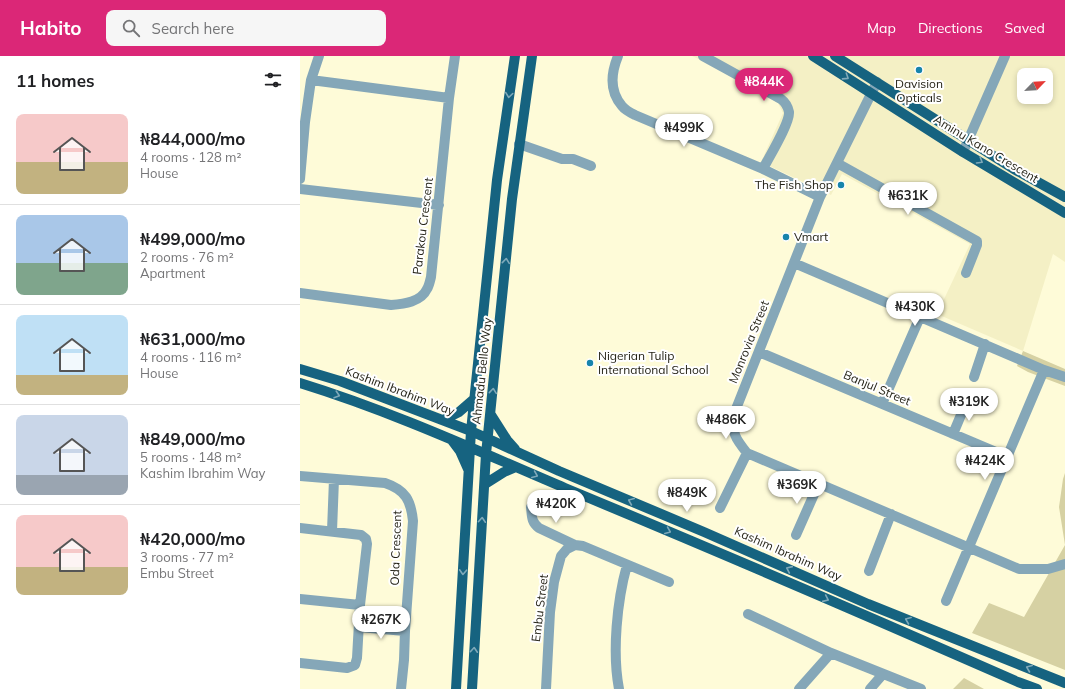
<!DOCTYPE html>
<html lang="en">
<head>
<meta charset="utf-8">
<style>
	:root { --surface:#fff; --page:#f6f6f6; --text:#202124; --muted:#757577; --line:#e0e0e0; --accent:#db2777 }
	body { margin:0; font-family:Mulish,sans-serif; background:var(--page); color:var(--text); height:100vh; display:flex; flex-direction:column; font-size:15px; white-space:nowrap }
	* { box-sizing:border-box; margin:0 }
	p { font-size:13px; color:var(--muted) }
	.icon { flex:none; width:22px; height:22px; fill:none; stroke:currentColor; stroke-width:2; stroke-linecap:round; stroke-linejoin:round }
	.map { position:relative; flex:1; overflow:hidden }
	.panel { display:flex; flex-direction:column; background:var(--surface); width:300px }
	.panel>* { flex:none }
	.needle { width:26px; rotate:65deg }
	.tools { position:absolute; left:717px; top:12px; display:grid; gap:8px }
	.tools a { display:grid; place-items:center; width:36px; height:36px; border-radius:8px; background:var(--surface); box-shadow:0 2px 6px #0003; font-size:20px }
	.price { position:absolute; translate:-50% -34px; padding:0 9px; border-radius:14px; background:#fff; color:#222; font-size:13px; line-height:26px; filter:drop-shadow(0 1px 2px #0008) }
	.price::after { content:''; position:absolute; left:50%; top:24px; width:12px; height:9px; margin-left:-6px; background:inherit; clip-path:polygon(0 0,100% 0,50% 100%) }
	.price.selected { background:var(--accent); color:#fff }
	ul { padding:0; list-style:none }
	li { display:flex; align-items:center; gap:12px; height:100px; padding:0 16px }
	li+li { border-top:1px solid var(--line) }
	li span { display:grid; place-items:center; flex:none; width:112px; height:80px; border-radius:8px; color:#555 }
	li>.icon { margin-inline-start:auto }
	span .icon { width:48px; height:48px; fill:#fffc; stroke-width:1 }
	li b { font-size:17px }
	h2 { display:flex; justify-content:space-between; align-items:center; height:48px; padding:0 16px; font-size:17px }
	header { display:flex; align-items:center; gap:24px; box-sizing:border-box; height:56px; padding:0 20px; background:var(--accent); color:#fff }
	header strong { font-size:19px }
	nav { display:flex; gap:22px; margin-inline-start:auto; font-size:14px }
	.search { width:280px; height:36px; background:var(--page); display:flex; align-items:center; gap:10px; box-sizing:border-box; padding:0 14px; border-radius:8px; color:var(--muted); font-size:15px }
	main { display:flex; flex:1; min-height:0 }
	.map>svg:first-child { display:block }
</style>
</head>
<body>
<header>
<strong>Habito</strong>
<div class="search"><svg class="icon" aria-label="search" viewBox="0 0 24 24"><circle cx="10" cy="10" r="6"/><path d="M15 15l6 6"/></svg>Search here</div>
<nav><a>Map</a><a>Directions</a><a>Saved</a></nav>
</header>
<main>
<section class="panel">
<h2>11 homes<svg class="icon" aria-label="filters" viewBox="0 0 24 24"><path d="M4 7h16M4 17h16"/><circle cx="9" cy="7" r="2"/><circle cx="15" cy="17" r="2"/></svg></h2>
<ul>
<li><span style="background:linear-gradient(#f6c9c9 60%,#c2b280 0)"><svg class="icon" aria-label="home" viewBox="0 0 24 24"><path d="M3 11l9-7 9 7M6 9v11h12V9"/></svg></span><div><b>₦844,000/mo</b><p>4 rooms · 128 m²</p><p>House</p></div></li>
<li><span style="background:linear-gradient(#a9c7e8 60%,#7fa58c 0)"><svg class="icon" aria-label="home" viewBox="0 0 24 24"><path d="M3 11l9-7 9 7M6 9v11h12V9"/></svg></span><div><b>₦499,000/mo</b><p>2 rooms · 76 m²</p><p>Apartment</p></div></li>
<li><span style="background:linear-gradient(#bfe0f5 75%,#c2b280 0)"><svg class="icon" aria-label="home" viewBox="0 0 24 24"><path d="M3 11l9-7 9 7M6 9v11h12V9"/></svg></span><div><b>₦631,000/mo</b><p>4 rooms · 116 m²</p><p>House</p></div></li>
<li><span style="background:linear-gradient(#c9d6e8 75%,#9aa5b1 0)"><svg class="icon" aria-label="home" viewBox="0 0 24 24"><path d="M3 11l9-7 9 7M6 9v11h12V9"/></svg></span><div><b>₦849,000/mo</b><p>5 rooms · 148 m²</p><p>Kashim Ibrahim Way</p></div></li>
<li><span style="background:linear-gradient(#f6c9c9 65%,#c2b280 0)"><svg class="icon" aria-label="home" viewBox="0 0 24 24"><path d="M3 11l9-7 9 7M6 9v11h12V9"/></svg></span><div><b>₦420,000/mo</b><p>3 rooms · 77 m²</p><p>Embu Street</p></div></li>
</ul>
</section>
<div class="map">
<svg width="765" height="633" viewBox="0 0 765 633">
	<rect width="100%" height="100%" fill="#fefbd8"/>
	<path fill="#f4f0c5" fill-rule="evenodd" d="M392,0H765V206L753,198L723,295L637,258L670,188L542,118L531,139L461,106L483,57L478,47L407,7ZM724,19H746V41H724Z"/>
	<path fill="#d6d1a3" d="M723,295L765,313V330L728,316L717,310Z
		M765,417V614L672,577L689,547L724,561L765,489L759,451L763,423Z
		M664,622L684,633H653Z"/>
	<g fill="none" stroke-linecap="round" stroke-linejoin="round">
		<path stroke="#85a7b8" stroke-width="10" d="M318,0C311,17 309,35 322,50C325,54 331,57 335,59L463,113L520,141
			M403,0L481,43C485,46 488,51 489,56C490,67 469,101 463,113
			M11,24L149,42
			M577,26L520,141L434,358C432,378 435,382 447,397L719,513H748L765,508
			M219,88L262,103H273L291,110
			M663,96L705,0
			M537,107L677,185V189L666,217
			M0,123L5,66L11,24L19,0
			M0,133L139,149
			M494,207L744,314L765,321
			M0,237L91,249C104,248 121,246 127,233C129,230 130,225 131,221L149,42L155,0
			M459,296L708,401
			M674,321L685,288
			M582,348L620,261
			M653,378L666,347
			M0,420L85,427C106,434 111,445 113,465L105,575L104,604L101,633
			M231,451C232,460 231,466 239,472L275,489
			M420,452L447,397
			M0,472L61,479L66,483L67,488L60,549L57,602L55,609L47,612L0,607
			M32,475L34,423
			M496,479L519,427
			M569,515L591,458
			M0,543L60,549
			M646,545L744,314
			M448,558L531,597L621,633
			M59,571L105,575
			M246,633L250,556L254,526L261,500L267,493L275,489L283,490L369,526
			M319,633C312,596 317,545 327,509
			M499,633L531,597
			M570,633L583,618"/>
		<path stroke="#166380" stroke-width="10" d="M513,0L663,96L765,157
			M535,0L714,113L765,141
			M0,313L40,325L171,375L259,415L404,476L568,548L765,627
			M0,327C91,355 178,395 265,432C417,495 568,560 718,626L737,633
			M191,359L207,384L215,393
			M143,364L159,356L174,343
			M151,383L160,395L168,413
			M185,428L204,416L216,411
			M156,633L171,375L197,124L215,0
			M172,633L186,398L212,143L232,0"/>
	</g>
	<defs><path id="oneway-chevron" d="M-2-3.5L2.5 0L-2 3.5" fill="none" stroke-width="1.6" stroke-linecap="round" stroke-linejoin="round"/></defs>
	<g stroke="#7fa9b9">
		<use href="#oneway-chevron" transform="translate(546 21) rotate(33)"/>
		<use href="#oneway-chevron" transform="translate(209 39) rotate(98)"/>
		<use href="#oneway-chevron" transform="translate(680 105) rotate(31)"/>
		<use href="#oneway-chevron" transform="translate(206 205) rotate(-84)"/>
		<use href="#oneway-chevron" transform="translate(193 335) rotate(-84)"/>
		<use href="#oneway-chevron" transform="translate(37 339) rotate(18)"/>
		<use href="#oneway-chevron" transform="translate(235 419) rotate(23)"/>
		<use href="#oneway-chevron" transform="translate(331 445) rotate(-157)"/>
		<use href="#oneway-chevron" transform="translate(182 464) rotate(-86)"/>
		<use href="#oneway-chevron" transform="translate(368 475) rotate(23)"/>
		<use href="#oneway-chevron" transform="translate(489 513) rotate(-156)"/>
		<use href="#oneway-chevron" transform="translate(163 516) rotate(93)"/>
		<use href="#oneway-chevron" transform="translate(526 543) rotate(24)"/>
		<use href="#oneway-chevron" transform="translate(608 564) rotate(-158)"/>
		<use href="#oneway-chevron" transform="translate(174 594) rotate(-86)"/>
		<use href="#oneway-chevron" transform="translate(729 612) rotate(-158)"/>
	</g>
	<g fill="#1784ac" stroke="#fff" stroke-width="1.5">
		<circle cx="619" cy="14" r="4"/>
		<circle cx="541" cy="129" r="4"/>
		<circle cx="486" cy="181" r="4"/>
		<circle cx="290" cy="307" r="4"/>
	</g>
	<g text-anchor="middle" stroke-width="4" stroke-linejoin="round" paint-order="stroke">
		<g font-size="12" fill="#252317" stroke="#fff" text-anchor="start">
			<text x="619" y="32" text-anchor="middle">Davision<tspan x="619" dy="14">Opticals</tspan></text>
			<text x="533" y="133" text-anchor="end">The Fish Shop</text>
			<text x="494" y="185">Vmart</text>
			<text x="298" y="304">Nigerian Tulip<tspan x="298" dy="14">International School</tspan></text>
		</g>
		<g font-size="12" fill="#252317" stroke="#fff">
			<text transform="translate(686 93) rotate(31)" y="4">Aminu Kano Crescent</text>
			<text transform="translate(123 170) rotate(-83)" y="4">Parakou Crescent</text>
			<text transform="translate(449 286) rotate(-68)" y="4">Monrovia Street</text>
			<text transform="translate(182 315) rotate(-84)" y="4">Ahmadu Bello Way</text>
			<text transform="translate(577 332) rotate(23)" y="4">Banjul Street</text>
			<text transform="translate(100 335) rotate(21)" y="4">Kashim Ibrahim Way</text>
			<text transform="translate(96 492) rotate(-88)" y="4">Oda Crescent</text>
			<text transform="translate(488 498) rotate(24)" y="4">Kashim Ibrahim Way</text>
			<text transform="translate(240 552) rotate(-83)" y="4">Embu Street</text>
		</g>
	</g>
</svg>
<div class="tools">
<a><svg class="needle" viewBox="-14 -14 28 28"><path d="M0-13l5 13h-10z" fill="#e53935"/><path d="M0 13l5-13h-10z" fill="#757577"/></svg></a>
</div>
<b class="price selected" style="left:464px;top:46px">₦844K</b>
<b class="price" style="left:384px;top:92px">₦499K</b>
<b class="price" style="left:608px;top:160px">₦631K</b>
<b class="price" style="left:615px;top:271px">₦430K</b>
<b class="price" style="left:669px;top:366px">₦319K</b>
<b class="price" style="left:426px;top:384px">₦486K</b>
<b class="price" style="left:685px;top:425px">₦424K</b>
<b class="price" style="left:497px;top:449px">₦369K</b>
<b class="price" style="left:387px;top:457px">₦849K</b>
<b class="price" style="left:256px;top:468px">₦420K</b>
<b class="price" style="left:81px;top:584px">₦267K</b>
</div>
</main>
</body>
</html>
